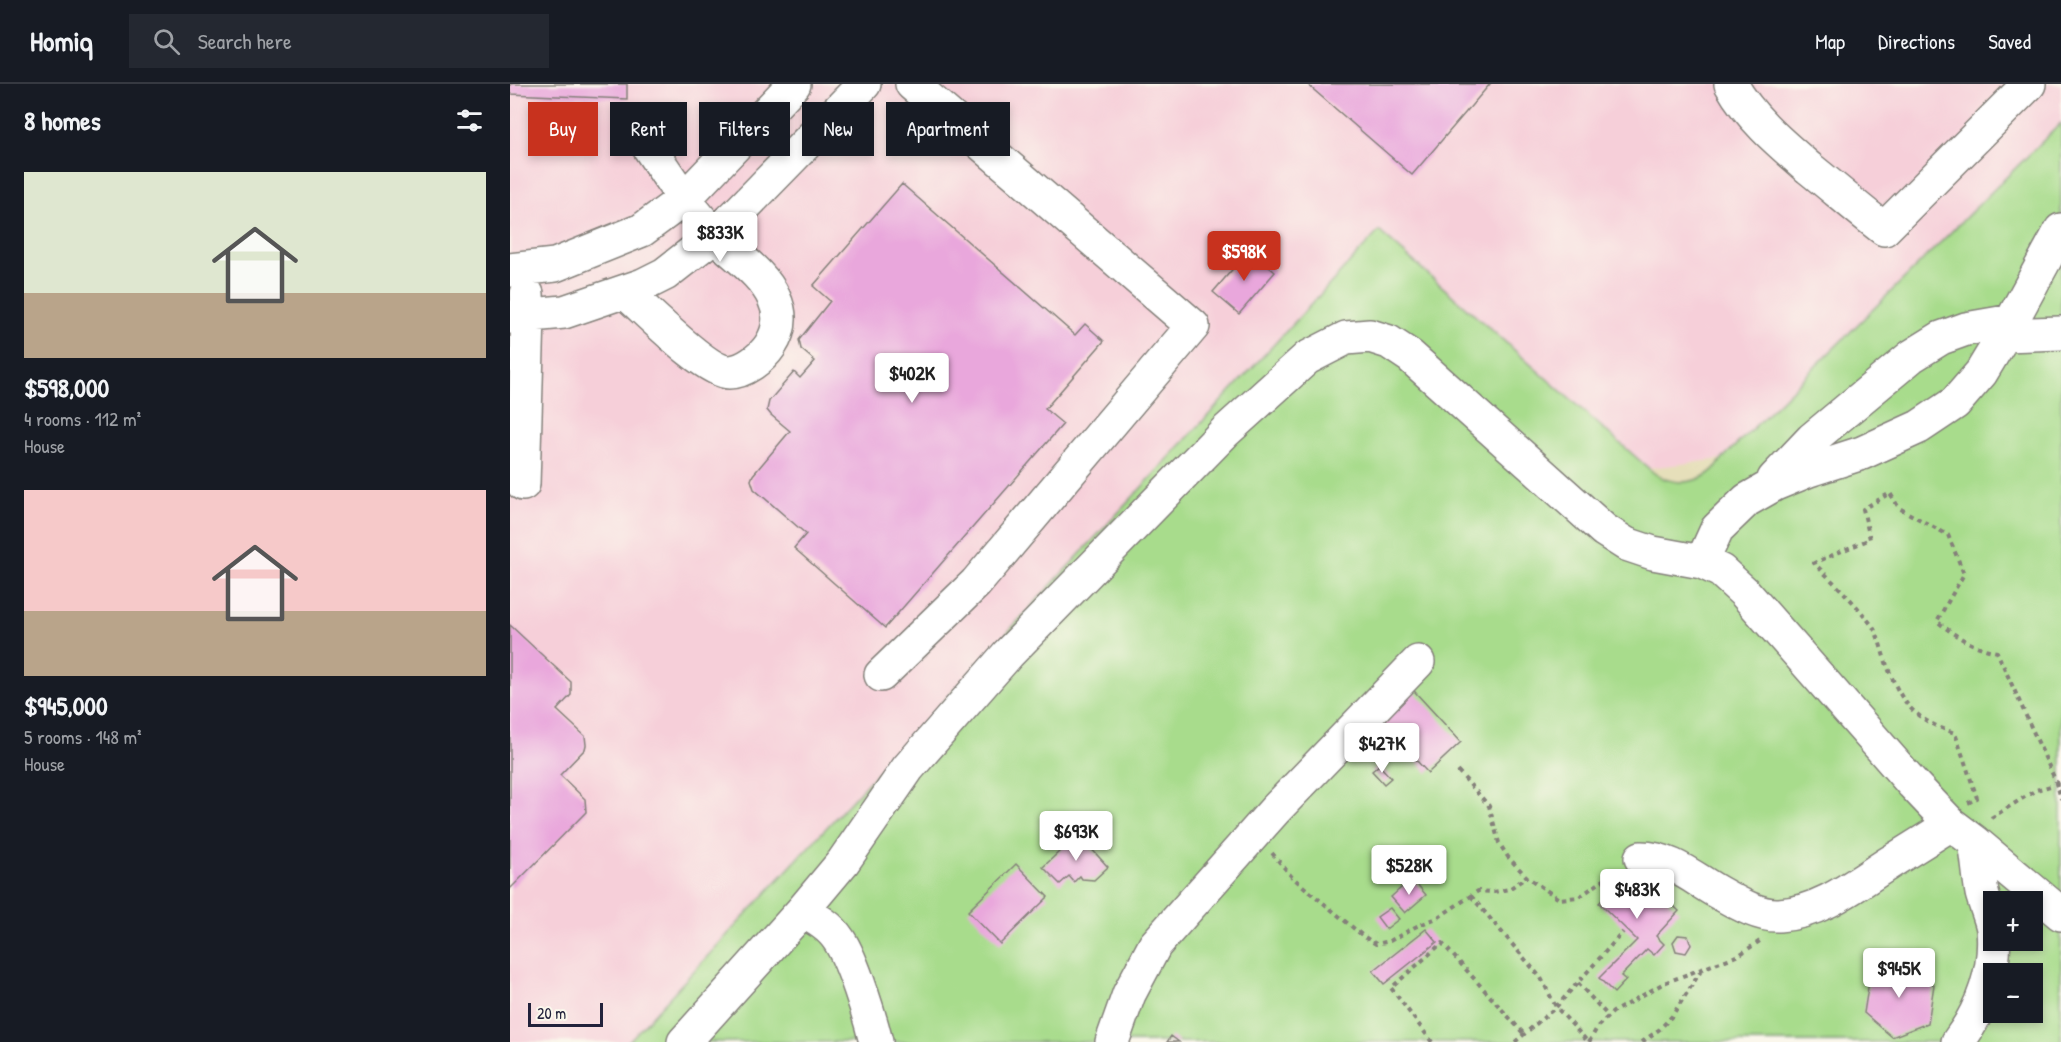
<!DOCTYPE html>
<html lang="en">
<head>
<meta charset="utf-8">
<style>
	:root { --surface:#171b24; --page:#242831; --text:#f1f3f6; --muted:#9ea1a6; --line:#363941; --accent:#c8321e }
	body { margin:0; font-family:"Patrick Hand",sans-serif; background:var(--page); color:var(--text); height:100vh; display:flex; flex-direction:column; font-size:22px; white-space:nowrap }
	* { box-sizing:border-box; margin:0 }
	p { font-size:20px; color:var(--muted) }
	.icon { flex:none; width:33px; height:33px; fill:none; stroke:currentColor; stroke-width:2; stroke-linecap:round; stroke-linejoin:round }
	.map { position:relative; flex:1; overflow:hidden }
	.side { display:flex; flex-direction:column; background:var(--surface); width:510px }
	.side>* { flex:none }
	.hud { position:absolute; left:18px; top:18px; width:570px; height:54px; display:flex; gap:12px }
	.buttons { position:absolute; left:1473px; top:807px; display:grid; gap:12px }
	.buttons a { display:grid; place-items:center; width:60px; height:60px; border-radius:0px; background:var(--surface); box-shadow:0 3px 9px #0003; font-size:30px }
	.scale { position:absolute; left:18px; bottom:15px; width:75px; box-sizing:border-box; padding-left:6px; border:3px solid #22223b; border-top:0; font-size:16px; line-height:21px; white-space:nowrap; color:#22223b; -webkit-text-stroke:4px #fbf7ec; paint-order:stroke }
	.price { position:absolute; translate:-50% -51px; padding:0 14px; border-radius:6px; background:#fff; color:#222; font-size:20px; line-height:39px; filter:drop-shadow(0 2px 3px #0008) }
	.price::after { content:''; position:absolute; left:50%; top:36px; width:18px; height:14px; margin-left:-9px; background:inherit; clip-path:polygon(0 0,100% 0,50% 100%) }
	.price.active { background:var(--accent); color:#fff }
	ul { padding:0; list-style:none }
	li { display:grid; align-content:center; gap:12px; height:318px; padding:0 24px }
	li span { display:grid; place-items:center; height:186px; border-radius:0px; color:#555 }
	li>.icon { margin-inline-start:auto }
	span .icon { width:108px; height:108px; fill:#fffc; stroke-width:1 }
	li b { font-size:26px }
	h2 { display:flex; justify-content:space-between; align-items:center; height:72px; padding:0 24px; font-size:26px }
	.chip { padding:0 21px; border-radius:0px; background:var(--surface); box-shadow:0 3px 9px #0003; font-size:21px; line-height:54px }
	.chip.active { background:var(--accent); color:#fff }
	header { display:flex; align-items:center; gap:36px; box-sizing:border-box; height:84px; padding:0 30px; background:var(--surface); border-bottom:2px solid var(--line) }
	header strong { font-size:28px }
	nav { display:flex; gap:33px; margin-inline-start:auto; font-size:21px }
	.search { width:420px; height:54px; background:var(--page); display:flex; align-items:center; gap:15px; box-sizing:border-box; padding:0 21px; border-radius:0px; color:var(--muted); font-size:22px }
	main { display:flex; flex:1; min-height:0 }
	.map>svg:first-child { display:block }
</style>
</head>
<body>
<header>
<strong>Homiq</strong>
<div class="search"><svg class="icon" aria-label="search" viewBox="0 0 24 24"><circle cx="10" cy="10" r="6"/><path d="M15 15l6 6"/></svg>Search here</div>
<nav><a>Map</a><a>Directions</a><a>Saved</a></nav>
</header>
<main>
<section class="side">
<h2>8 homes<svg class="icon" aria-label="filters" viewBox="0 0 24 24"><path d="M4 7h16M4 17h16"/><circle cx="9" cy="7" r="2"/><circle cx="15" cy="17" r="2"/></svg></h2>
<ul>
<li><span style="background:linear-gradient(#dfe7d0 65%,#b9a48a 0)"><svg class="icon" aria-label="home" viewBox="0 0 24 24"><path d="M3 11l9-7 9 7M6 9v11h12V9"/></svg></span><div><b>$598,000</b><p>4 rooms · 112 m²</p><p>House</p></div></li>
<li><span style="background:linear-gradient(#f6c9c9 65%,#b9a48a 0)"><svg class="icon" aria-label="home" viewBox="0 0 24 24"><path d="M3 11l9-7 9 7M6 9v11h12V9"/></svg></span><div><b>$945,000</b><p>5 rooms · 148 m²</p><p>House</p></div></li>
</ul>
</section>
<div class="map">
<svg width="1551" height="958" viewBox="0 0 1551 958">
	<rect width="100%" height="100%" fill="#fbf7ec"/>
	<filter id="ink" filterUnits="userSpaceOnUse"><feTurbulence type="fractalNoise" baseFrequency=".0167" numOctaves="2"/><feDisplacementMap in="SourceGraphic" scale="12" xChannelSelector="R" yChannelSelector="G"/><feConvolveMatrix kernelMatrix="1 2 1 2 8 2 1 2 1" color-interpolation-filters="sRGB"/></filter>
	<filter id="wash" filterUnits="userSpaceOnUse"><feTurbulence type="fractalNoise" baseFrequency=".008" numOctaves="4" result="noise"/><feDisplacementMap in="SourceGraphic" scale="24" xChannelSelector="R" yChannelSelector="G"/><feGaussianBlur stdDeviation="1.35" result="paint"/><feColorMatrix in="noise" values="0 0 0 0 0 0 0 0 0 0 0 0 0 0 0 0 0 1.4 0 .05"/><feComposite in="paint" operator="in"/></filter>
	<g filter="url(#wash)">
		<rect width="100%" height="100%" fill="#e6dfba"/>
		<path fill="#f6cfd9" d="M0,0H1551V39L1212,375L1139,384L869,147L118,958H0Z"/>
		<path fill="#a8dc8c" stroke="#657f64" stroke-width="1.5" fill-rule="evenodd" d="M1551,39V958H118L869,147L1144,389C1167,405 1197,399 1212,375ZM1484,818H1522V856H1484ZM1484,890H1522V928H1484Z"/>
		<g id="blocks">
			<path fill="#e9a7dc" d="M0,0H117V15L0,10Z
				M797,0H980L902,91Z
				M391,44L402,54L394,63L383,53Z
				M392,100L565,251L575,240L594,257L535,325L553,340L375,544L284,464L296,450L244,405L241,396L243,391L280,347L261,331L257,326L259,317L284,288L290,294L305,277L291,265L289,256L320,217L303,202Z
				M739,166L765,188L729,230L703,208Z
				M0,541L61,598V611L47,626L75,652L76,661L75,665L50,691L75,715L76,728L0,805Z
				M894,596L951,658L918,689L861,627Z
				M869,681L881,694L874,700L862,687Z
				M568,750L598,783L584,796L572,795L570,792L564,798L559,792L550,800L533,783Z
				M506,780L538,813L490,860L458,827Z
				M1123,784L1141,800L1147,792L1160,804L1152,811L1169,827L1146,852L1154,860L1144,871L1137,865L1111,892L1116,896L1104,909L1089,894L1127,856L1089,819Z
				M902,794L916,811L895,829L881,813Z
				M880,824L889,835L876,845L867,833Z
				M916,845L927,858L874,900L863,887Z
				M1168,851L1178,852L1181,861L1176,869L1166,867L1163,858Z
				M1394,877L1424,901L1418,939L1382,953L1354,929L1360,891Z
				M661,952L669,958H657Z"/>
		</g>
	</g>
	<g filter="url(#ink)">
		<use href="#blocks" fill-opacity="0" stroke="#84807a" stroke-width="1.5"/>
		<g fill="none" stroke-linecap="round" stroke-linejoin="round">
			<defs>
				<path id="minor" d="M1221,0C1240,34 1270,59 1299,84C1324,104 1348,125 1374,145L1519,0
					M0,186L45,181L132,146L174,115L284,0
					M115,208C135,225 196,288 219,288C234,288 252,274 260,262C270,247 272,231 264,214C252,188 225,172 205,151C177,123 156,88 134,56
					M0,233L54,228L133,201L155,190L205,151L227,130L354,0
					M1494,251L1551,249
					M1264,395L1302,355L1402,272L1431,254L1456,245L1502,237
					M13,400L18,232L17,210
					M1192,478L1207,445L1237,416L1265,400L1299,386L1352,369L1409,343L1445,319L1471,289L1494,251L1551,146
					M371,591L466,499L683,242L402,0
					M1131,774C1163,774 1186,797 1213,811C1229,820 1250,832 1269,831C1310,829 1346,800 1379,779C1400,766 1421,753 1441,740
					M292,827C307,835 320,842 329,856C343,877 360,933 366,958
					M174,958L292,827L333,778L398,684L498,570L715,348L797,274L836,254L860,252L879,258L900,272L1094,446L1116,460L1143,469L1192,478L1211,487L1235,509L1403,700L1441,740L1465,758L1551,830
					M602,958L619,910L645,861L765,726L908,578
					M1448,958C1472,926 1487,885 1483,845C1481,833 1475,821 1472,809C1469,792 1468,775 1465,758"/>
			</defs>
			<use href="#minor" stroke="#84807a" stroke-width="36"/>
			<path stroke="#84807a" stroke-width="4" stroke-dasharray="4.5 4.5" stroke-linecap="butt" d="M948,687L979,722L989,759L998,773L1017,793L1049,815L1069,813L1107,787
				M1458,719L1467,714L1445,649C1400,635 1389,615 1374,573C1371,563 1368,551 1363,543C1346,519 1324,499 1304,479L1360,455L1353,425L1380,409L1389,424L1438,451L1454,490L1427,537C1446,553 1463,563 1487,568L1547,700L1551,715
				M1481,734L1526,706L1551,699
				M762,769L782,793L853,852L866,860L880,857L905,843L929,833L968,807L984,808L999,805L1017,793
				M961,812L1031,894L1046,923L1078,958
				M1068,899L1098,932
				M922,958L881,904L932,859L1014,950
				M1005,958L1046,923L1113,848
				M1079,958L1088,942L1103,928L1154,899L1229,871L1250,857
				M1132,958L1150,945L1162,932L1191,887"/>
			<use href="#minor" stroke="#fff" stroke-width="33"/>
		</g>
	</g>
</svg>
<div class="buttons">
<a>+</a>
<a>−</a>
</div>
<div class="scale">20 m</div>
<b class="price" style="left:210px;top:179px">$833K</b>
<b class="price active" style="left:734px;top:198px">$598K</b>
<b class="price" style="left:402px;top:320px">$402K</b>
<b class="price" style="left:872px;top:690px">$427K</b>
<b class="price" style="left:566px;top:778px">$693K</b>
<b class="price" style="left:899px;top:812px">$528K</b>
<b class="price" style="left:1127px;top:836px">$483K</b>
<b class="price" style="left:1389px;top:915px">$945K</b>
<div class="hud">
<a class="chip active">Buy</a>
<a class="chip">Rent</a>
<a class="chip">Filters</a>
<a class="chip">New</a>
<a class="chip">Apartment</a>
</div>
</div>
</main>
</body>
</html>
